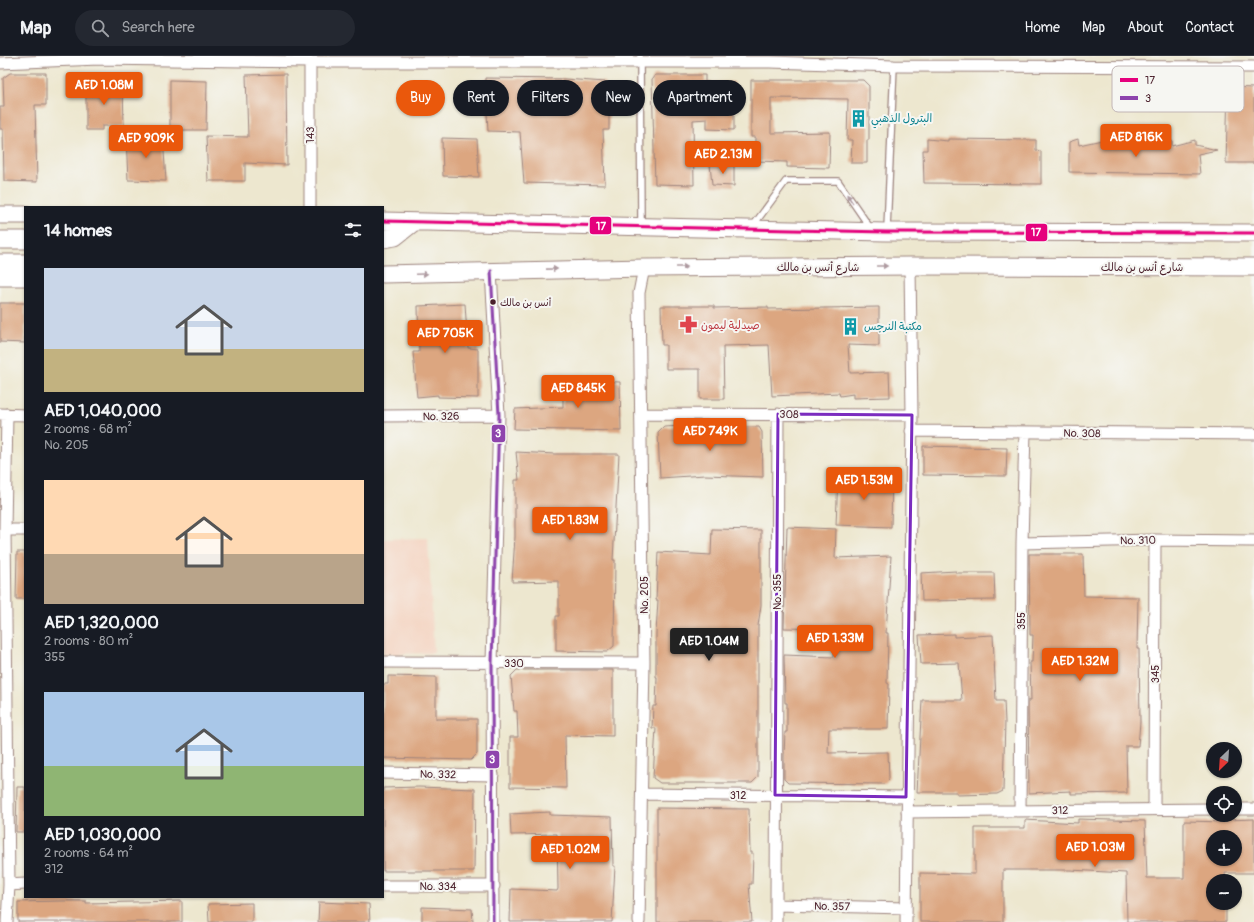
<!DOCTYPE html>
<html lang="en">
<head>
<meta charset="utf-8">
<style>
	:root { --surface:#171b24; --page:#242831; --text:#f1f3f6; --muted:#9ea1a6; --line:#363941; --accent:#ea580c }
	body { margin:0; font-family:Pangolin,"Playpen Sans Arabic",sans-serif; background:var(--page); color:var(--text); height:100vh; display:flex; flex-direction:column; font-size:15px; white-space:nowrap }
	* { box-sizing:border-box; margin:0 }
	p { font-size:13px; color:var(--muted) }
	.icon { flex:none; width:22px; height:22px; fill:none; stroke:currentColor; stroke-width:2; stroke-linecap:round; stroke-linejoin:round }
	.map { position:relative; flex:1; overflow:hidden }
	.side { position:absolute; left:24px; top:150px; width:360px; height:692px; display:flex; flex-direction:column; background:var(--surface); border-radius:0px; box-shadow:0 1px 3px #0004 }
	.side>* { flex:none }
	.banner { position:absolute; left:396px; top:24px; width:380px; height:36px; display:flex; gap:8px }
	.needle { width:26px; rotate:205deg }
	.buttons { position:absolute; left:1206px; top:686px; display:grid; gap:8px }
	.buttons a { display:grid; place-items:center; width:36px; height:36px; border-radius:50%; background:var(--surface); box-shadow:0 1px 3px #0004; font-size:20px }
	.price { position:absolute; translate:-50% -34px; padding:0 9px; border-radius:4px; background:var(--accent); color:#fff; font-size:13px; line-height:26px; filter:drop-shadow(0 1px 2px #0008) }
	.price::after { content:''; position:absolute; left:50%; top:24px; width:12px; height:9px; margin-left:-6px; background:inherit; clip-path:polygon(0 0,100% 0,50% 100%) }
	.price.current { background:#222; color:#fff }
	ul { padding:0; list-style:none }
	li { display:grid; align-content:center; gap:8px; height:212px; padding:0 20px }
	li span { display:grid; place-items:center; height:124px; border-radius:0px; color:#555 }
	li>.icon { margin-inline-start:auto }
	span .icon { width:72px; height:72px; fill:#fffc; stroke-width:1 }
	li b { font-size:17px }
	h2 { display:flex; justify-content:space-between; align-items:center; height:48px; padding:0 20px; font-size:17px }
	.tag { padding:0 14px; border-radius:18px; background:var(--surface); box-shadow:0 1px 3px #0004; font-size:14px; line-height:36px }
	.tag.current { background:var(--accent); color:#fff }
	header { display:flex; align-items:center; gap:24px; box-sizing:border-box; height:56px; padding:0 20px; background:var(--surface); border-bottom:1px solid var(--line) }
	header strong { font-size:19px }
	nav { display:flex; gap:22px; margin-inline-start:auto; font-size:14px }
	.search { width:280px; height:36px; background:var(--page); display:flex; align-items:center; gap:10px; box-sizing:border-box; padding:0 14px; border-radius:22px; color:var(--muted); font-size:15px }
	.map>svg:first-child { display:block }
</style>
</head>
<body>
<header>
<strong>Map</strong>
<div class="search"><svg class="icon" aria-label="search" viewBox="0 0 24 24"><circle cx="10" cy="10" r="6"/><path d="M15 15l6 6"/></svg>Search here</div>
<nav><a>Home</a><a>Map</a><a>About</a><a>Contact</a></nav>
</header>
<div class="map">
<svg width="1254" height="866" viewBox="0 0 1254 866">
	<rect width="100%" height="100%" fill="#f6f6f2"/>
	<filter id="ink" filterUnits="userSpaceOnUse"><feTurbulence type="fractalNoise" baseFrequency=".025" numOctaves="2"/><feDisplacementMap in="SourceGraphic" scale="8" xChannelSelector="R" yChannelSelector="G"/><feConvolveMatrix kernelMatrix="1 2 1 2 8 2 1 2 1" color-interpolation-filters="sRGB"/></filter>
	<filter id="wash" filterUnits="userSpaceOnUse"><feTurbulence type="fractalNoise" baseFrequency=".012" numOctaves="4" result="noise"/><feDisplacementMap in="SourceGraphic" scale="16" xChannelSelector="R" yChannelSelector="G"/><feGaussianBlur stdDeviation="0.9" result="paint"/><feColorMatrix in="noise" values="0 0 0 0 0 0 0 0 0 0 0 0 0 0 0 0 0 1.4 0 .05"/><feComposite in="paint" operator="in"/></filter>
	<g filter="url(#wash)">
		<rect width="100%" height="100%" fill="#ede7cf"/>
		<path fill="#f4d3c0" d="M428,482L434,597L383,598V483Z"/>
		<g id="blocks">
			<path fill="#dca680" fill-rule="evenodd" d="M10,17H46V49H35L37,126L4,125L3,73H0V51H4L3,22Z
				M286,18L287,109L245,107V125H208L206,80L248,81L246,19Z
				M655,19H705V26H734V74L707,73V63L693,64L694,129L655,128L652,23Z
				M485,22L565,23L605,26V57H609V74H603L605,129L524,127L520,76L488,75Z
				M170,24L207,25L206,74H170Z
				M751,24H863L869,30V84H867V107H851L852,84H847L848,43L771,42V77L830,76L829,112L787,111V106L755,105V81H751Z
				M86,28H102V30L123,29L124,70H102V74H86Z
				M1228,31L1254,32V107H1226Z
				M126,80L163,81L166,125L128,124Z
				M442,82L477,83L479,121L443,120Z
				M927,83L948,85V83L1036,84V94L1041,95V128L924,127L923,94H927Z
				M1078,83L1079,89L1102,84V89L1125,83L1126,90L1148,84L1149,90L1172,84V90L1195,84V89L1217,94L1198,98L1200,118L1069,116V86Z
				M710,108L734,109V130L712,129Z
				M0,247H25V287L0,286Z
				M465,248L468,292L478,293V342L438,341V339L417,341L413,296H419L418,250Z
				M661,250H714V252L768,251V253L879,251V290L848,289L850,317L889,316L890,341L853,342V338L840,340L839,337L772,340L769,289L723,290L724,343H700V313H666V289H662Z
				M563,324L620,326L621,375L514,373L515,353L563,351Z
				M702,369L703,372L759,371L762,376L763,421L705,419L660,422L658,377L664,371Z
				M923,390L1007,392L1006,420L923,419Z
				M516,396L555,398H619L613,504H615L614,590L607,596L556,595V560H559V525L512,526L515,481V424H519Z
				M838,420L892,421L891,471L836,469Z
				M787,471L836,473L835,502L891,500L886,577H888L887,627L889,628L888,673H829L828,697L888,696L889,723L884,728L788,727L784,723V699L785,676H787V647H785L784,599L834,601V573L784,572Z
				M712,473L761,474V549L758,570V721L752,727H660L653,722L656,672H652L653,650H656L657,621H656V577L658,544H656L658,496L711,499Z
				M17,496H25V543H16Z
				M1029,498H1083L1084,540L1138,541L1137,593H1139L1140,666L1138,690H1126L1127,737L1071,738V735L1029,737L1028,644H1031L1030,606H1032L1033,579H1030Z
				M956,515V517H994L995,544L922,545L921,517Z
				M954,578V581L993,579L996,645H1004L1005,666L1003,735L997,738L957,739V736H917L922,644H962L959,607L921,608L919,579Z
				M517,614H613V680L565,679L566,732L510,731V681H518L517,655H514L511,620Z
				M388,620L436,621V663H477V698L471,704L383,702V628H388Z
				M17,731H25V776H16Z
				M419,731L475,733L474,815H383V732Z
				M657,752L749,753L750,797H753L752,828H749L752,866H657Z
				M550,756V759L612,761L613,810H615L612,866H510L511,833L557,835L558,833L557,778L511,779L510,758Z
				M1078,763L1145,765L1147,822H1184V765L1227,766V764L1254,763V817H1225L1226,825H1213V847H1226V866H1127L1126,817L1070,814H1003V866H920V817L975,818V772H1025V764L1078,767ZM1213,781H1235V803H1213Z
				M61,845H86V847L182,845V866H18V846Z
				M319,846L369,848L370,866H318Z
				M252,847V866H209L208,848Z
				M422,851L472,853L473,866H422Z"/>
		</g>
	</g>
	<g filter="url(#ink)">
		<use href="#blocks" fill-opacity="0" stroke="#9c837d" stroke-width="1"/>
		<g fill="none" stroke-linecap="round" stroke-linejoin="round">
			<defs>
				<path id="service" d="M640,0L641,168
					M753,170L786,125H838L871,173
					M887,173L894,10"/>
				<path id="minor" d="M310,6V151
					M0,7L99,3L310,6H770L894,10L1254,11
					M491,215L499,359L492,607L493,866
					M0,358L25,359
					M7,358L5,474L9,829L7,866
					M642,358L912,359
					M383,360L499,359
					M911,375L1254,378
					M5,474H25
					M1022,487L1155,484L1254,485
					M383,606L644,607
					M383,717L493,719
					M643,738L906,741
					M1154,752L1155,484
					M1235,753H1254
					M1020,755L1022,487L1025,376
					M907,756L1213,753
					M9,829L25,828
					M383,830H494
					M776,849L778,358
					M639,866L644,607L639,237L644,212
					M776,866V849L906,852
					M906,866L912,359L910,210"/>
				<path id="secondary" d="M0,222H25"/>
				<path id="primary" d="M0,159H25
					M383,165L886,176L1254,177
					M383,183L395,181L414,166
					M0,184H25
					M0,207H25
					M383,218L644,212L910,210L1254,211"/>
			</defs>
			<use href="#service" stroke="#9c837d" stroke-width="8"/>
			<use href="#minor" stroke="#9c837d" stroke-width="13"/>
			<use href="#secondary" stroke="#9c837d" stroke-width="17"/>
			<use href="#primary" stroke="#9c837d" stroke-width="19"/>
			<use href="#service" stroke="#fff" stroke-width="5.5"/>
			<use href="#minor" stroke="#fff" stroke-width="11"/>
			<use href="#secondary" stroke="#fff" stroke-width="15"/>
			<use href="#primary" stroke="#fff" stroke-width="17"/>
			<defs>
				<path id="bus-1" d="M383,165L886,176L1254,177"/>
				<path id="bus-2" d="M491,215L499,359L492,607L493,866"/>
			</defs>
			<use href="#bus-1" stroke="#f6f6f2" stroke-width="6"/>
			<use href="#bus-2" stroke="#f6f6f2" stroke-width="6"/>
			<use href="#bus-1" stroke="#e5007d" stroke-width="3"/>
			<use href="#bus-2" stroke="#8e44ad" stroke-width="3"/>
		</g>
		<defs><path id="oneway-solid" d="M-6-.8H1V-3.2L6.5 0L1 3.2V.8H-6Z"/></defs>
		<g fill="#ae9aa0">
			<use href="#oneway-solid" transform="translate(850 143) rotate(-124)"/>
			<use href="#oneway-solid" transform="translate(882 210)"/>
			<use href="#oneway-solid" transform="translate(682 211)"/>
			<use href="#oneway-solid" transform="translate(552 213) rotate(-1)"/>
			<use href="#oneway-solid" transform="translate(422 218) rotate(-3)"/>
		</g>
	</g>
	<path fill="none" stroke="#7b2cbf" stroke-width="3" stroke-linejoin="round" d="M778,358L912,359L906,741L775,739Z"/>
	<defs>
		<symbol id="building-bare" viewBox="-9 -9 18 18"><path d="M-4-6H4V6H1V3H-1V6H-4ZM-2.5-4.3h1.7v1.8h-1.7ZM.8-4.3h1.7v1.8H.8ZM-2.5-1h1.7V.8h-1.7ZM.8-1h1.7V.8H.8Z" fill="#0f9aa8" stroke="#f6f6f2" stroke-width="2.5" paint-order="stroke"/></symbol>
		<symbol id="pharmacy-bare" viewBox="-9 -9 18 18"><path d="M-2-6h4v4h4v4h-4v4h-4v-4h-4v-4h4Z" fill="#e0444e" stroke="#f6f6f2" stroke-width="2.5" paint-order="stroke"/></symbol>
	</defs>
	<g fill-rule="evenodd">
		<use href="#building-bare" x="846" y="50" width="25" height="25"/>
		<use href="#pharmacy-bare" x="676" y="256" width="25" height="25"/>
		<use href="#building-bare" x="838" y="258" width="25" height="25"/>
	</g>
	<circle fill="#4a1f2b" stroke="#f6f6f2" stroke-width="1.5" cx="493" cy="246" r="3.5"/>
	<g text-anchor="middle" stroke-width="4" stroke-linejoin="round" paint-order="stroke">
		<g font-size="10" fill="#4a1f2b" stroke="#f6f6f2" text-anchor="start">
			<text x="500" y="250">أنس بن مالك</text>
		</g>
		<g font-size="11" fill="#0d838f" stroke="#f6f6f2" text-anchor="start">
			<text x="871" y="66">البترول الذهبي</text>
			<text x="864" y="274">مكتبة النرجس</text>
		</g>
		<g font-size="11" fill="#4a1f2b" stroke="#f6f6f2">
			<text transform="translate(310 79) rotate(-90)" y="4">143</text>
			<text x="818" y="215">شارع أنس بن مالك</text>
			<text x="1142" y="215">شارع أنس بن مالك</text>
			<text transform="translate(789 358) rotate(1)" y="4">308</text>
			<text transform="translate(441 360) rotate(-1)" y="4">No. 326</text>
			<text transform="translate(1082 377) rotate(1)" y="4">No. 308</text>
			<text transform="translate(1138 484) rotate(-1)" y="4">No. 310</text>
			<text transform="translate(777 536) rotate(-90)" y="4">No. 355</text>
			<text transform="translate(644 539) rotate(-90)" y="4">No. 205</text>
			<text transform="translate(1021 565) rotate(-90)" y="4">355</text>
			<text x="514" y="611">330</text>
			<text transform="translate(1155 618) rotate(-90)" y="4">345</text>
			<text transform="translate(438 718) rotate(1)" y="4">No. 332</text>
			<text x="738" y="743">312</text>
			<text transform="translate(1060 754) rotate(-1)" y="4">312</text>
			<text x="438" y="834">No. 334</text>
			<text transform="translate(832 850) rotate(1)" y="4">No. 357</text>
		</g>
		<g font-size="11" fill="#be3a42" stroke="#f6f6f2" text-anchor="start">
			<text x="701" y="273">صيدلية ليمون</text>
		</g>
	</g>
	<rect x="1112" y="10" width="132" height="46" rx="6" fill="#f6f6f2" stroke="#c2b6b6" stroke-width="1"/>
	<rect x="1120" y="22" width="18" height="4" fill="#e5007d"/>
	<rect x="1120" y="40" width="18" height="4" fill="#8e44ad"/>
	<g font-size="11" fill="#4a1f2b">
		<text x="1145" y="28">17</text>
		<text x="1145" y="46">3</text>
	</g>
	<g stroke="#f6f6f2" stroke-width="1.5">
		<rect x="589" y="160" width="23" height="19" rx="4" fill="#e5007d"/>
		<rect x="1025" y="167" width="23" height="19" rx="4" fill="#e5007d"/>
		<rect x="491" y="368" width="15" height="19" rx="4" fill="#8e44ad"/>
		<rect x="485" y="694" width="15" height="19" rx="4" fill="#8e44ad"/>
	</g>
	<g font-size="11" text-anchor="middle" font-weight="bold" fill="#fff">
		<text x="601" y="174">17</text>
		<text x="1036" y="180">17</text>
		<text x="498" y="381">3</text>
		<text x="492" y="707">3</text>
	</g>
</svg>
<div class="buttons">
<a><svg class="needle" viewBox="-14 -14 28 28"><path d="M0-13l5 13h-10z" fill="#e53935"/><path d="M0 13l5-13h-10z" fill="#9ea1a6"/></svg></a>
<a><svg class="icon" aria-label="locate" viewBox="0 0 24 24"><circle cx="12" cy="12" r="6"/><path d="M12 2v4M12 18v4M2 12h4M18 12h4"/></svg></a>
<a>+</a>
<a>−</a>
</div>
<b class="price" style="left:104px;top:50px">AED 1.08M</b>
<b class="price" style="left:1136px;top:102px">AED 816K</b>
<b class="price" style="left:146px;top:103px">AED 909K</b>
<b class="price" style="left:723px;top:119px">AED 2.13M</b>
<b class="price" style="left:445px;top:298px">AED 705K</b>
<b class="price" style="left:578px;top:353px">AED 845K</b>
<b class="price" style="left:710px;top:396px">AED 749K</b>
<b class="price" style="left:864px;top:445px">AED 1.53M</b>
<b class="price" style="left:570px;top:485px">AED 1.83M</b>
<b class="price" style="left:835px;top:603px">AED 1.33M</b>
<b class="price current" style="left:709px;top:606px">AED 1.04M</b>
<b class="price" style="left:1080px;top:626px">AED 1.32M</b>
<b class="price" style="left:1095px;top:812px">AED 1.03M</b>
<b class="price" style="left:570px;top:814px">AED 1.02M</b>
<div class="banner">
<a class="tag current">Buy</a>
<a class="tag">Rent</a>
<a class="tag">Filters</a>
<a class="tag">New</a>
<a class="tag">Apartment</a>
</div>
<section class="side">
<h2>14 homes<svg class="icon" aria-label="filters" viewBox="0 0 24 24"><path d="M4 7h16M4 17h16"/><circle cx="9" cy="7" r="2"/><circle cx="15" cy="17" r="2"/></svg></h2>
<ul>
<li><span style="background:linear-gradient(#c9d6e8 65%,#c2b280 0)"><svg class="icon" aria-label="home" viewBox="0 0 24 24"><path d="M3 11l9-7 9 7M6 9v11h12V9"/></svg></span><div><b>AED 1,040,000</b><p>2 rooms · 68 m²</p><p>No. 205</p></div></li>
<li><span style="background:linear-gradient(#ffd9b3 60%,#b9a48a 0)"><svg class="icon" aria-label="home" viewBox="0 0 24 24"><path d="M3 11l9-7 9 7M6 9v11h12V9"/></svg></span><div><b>AED 1,320,000</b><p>2 rooms · 80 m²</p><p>355</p></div></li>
<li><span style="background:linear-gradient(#a9c7e8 60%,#8fb573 0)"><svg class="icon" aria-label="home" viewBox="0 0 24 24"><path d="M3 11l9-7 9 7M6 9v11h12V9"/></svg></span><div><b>AED 1,030,000</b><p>2 rooms · 64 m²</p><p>312</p></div></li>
</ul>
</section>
</div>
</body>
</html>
